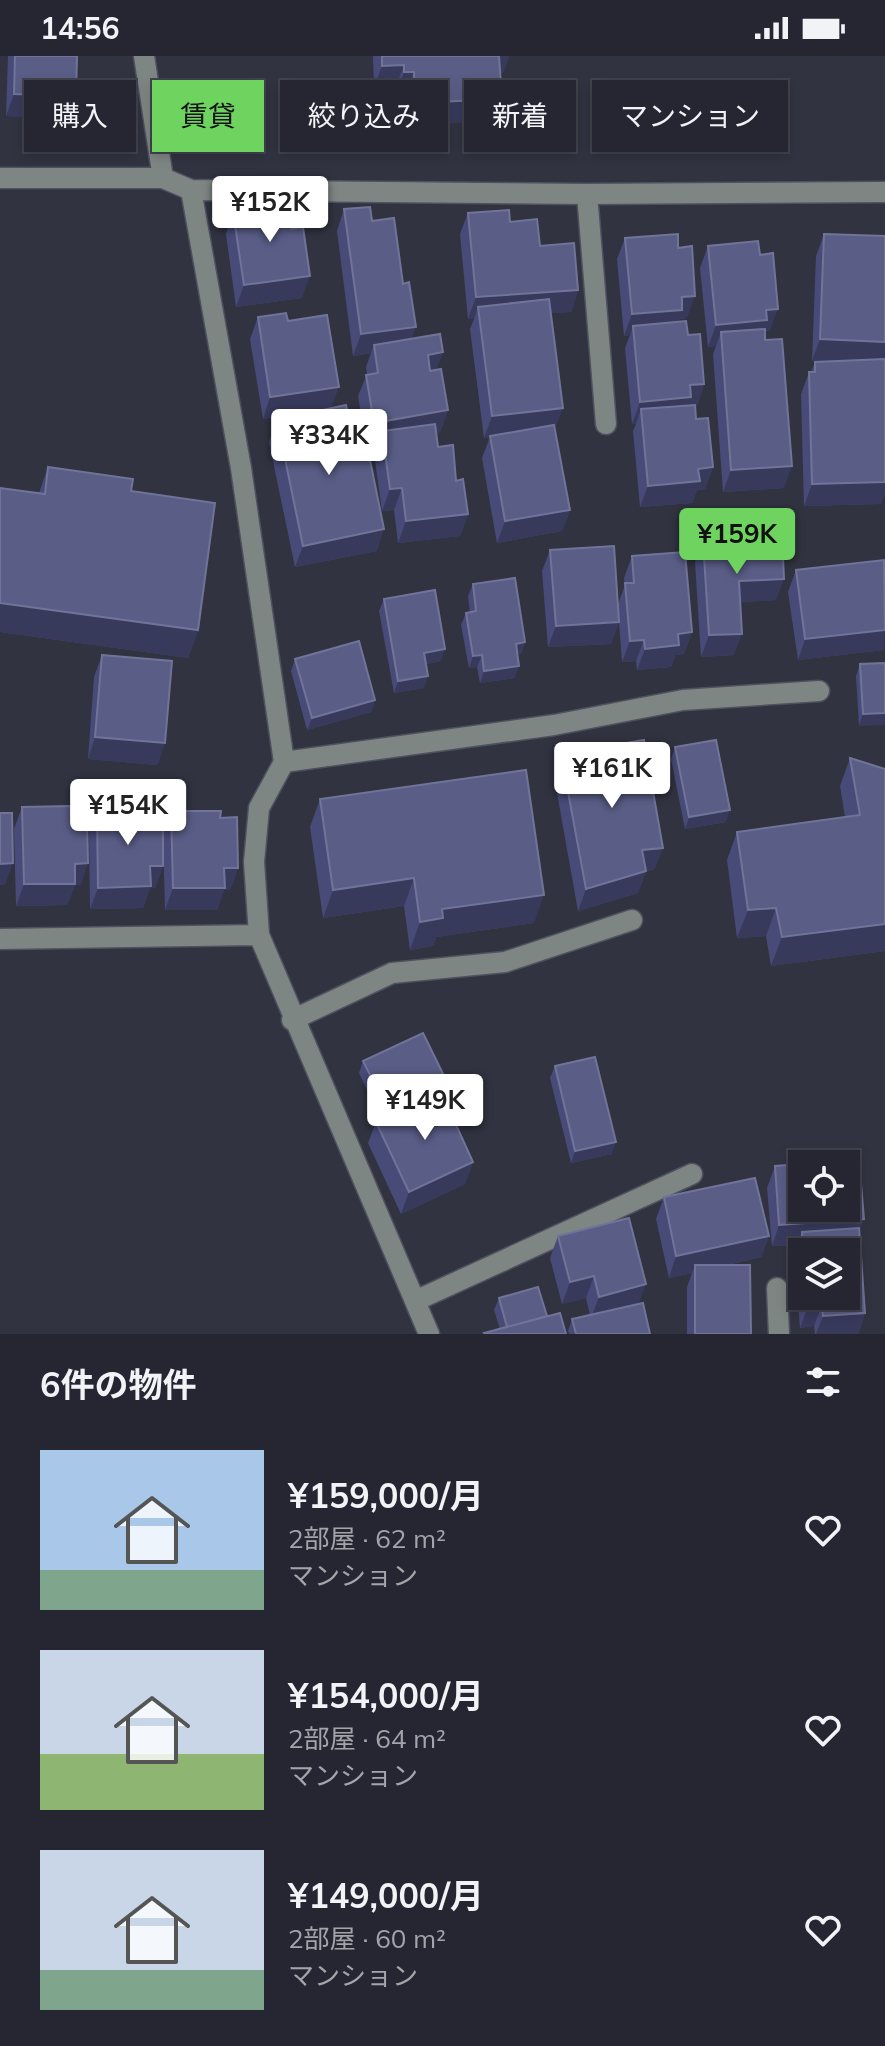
<!DOCTYPE html>
<html lang="ja">
<head>
<meta charset="utf-8">
<style>
	:root { --surface:#252631; --page:#2d2e39; --text:#f1f3f6; --muted:#a3a5ab; --line:#42434d; --accent:#6fd360 }
	body { margin:0; font-family:Mulish,"Noto Sans JP",sans-serif; background:var(--page); color:var(--text); height:100vh; display:flex; flex-direction:column; font-size:30px; white-space:nowrap }
	* { box-sizing:border-box; margin:0 }
	p { font-size:26px; color:var(--muted) }
	.icon { flex:none; width:44px; height:44px; fill:none; stroke:currentColor; stroke-width:2; stroke-linecap:round; stroke-linejoin:round }
	.map { position:relative; height:1278px; overflow:hidden }
	.details { display:flex; flex-direction:column; background:var(--surface); flex:1 }
	.details>* { flex:none }
	.top-card { position:absolute; left:24px; top:24px; width:838px; height:72px; display:flex; gap:16px }
	.controls { position:absolute; left:788px; top:1094px; display:grid; gap:16px }
	.controls a { display:grid; place-items:center; width:72px; height:72px; border-radius:0px; background:var(--surface); box-shadow:0 4px 12px #0003,0 0 0 2px var(--line); font-size:40px }
	.price { position:absolute; translate:-50% -68px; padding:0 18px; border-radius:8px; background:#fff; color:#222; font-size:26px; line-height:52px; filter:drop-shadow(0 2px 4px #0008) }
	.price::after { content:''; position:absolute; left:50%; top:48px; width:24px; height:18px; margin-left:-12px; background:inherit; clip-path:polygon(0 0,100% 0,50% 100%) }
	.price.active { background:var(--accent); color:#111 }
	ul { padding:0; list-style:none }
	li { display:flex; align-items:center; gap:24px; height:200px; padding:0 40px }
	li span { display:grid; place-items:center; flex:none; width:224px; height:160px; border-radius:0px; color:#555 }
	li>.icon { margin-inline-start:auto }
	span .icon { width:96px; height:96px; fill:#fffc; stroke-width:1 }
	li b { font-size:34px }
	h2 { display:flex; justify-content:space-between; align-items:center; height:96px; padding:0 40px; font-size:34px }
	.pill { padding:0 28px; border-radius:0px; background:var(--surface); box-shadow:0 4px 12px #0003,0 0 0 2px var(--line); font-size:28px; line-height:72px }
	.pill.active { background:var(--accent); color:#111 }
	.status { display:flex; justify-content:space-between; align-items:center; height:56px; padding:0 40px; background:var(--surface); direction:ltr }
	.status svg { height:22px; fill:currentColor }
	.map>svg:first-child { display:block }
</style>
</head>
<body>
<div class="status"><b>14:56</b><svg viewBox="0 0 49 12"><path d="M0 12V9h3v3zM5 12V6h3v6zM10 12V3h3v9zM15 12V0h3v12zM26 1h20v11H26zM47 4h2v5h-2z"/></svg></div>
<div class="map">
<svg width="885" height="1278" viewBox="0 0 885 1278">
	<rect width="100%" height="100%" fill="#313341"/>
	<g fill="none" stroke-linecap="round" stroke-linejoin="round">
		<defs>
			<path id="minor" d="M144,0L163,122
				M0,122H163L191,134L587,138L885,136
				M191,134L241,412L284,706L259,752L254,806L259,879L429,1278
				M587,138L606,368
				M284,706L554,669L683,644L819,635
				M0,883L259,879
				M292,964L392,917L505,906L632,864
				M777,1232L779,1278
				M415,1245L692,1118"/>
		</defs>
		<use href="#minor" stroke="#4f515e" stroke-width="23"/>
		<use href="#minor" stroke="#7e8684" stroke-width="20"/>
	</g>
	<path fill="#484b78" fill-rule="evenodd" d="M8,0H77L68,62L6,60Z
		M373,0H509L503,17H500L502,43L494,65L407,68L406,38H396V30L374,31Z
		M246,149L302,242L236,251L226,178L233,156L244,155Z
		M344,153L372,165L403,228L411,283L437,314L448,354L440,376L436,377L438,391L456,425L468,458L460,480L398,487L394,454L382,455L374,397L378,386L366,388L358,340L367,318L366,311L371,297L353,300L337,175Z
		M468,157L510,166L540,190L578,234L571,256L551,257L555,373L570,454L562,475L497,487L482,402L490,381L484,382L470,273L474,263H468L460,178Z
		M824,178L885,180V437L881,448L804,450L801,338L809,316H811L815,306L824,305H812L816,200Z
		M625,182L678,192L687,262L679,263L678,266L688,279L704,328L697,350H695L696,363L713,411L705,433L697,434L692,447L640,451L633,375L636,368H632L625,292L630,279L624,280L617,203Z
		M708,190L770,274L765,275L784,432L723,436L713,298L716,290L708,291L700,212Z
		M258,261L288,265L331,352L377,495L295,511L269,386L277,364L331,352L263,363L250,283Z
		M48,411L131,435L198,574L188,602L0,576V432L39,437Z
		M703,484L776,544L740,546L734,599L701,601L695,506Z
		M550,494L618,548L625,529L624,522L632,500L692,576L684,598L675,599L671,611L637,614L636,605L622,606L619,566L611,588L548,591L542,515Z
		M796,514L884,594L798,604L788,536Z
		M473,528L525,586L521,598H518L515,622L480,627L477,611L469,612L461,569L466,557L470,556L468,540Z
		M384,543L441,605L426,608L424,632L394,637L379,555Z
		M102,599L158,709L88,703L94,621Z
		M295,603L375,644L371,656L307,674L291,615Z
		M885,607L859,670L856,620L860,608Z
		M675,691L726,766L685,773L671,703Z
		M561,698L655,813L646,815L638,837L578,855L554,720Z
		M850,702L885,713V895L771,910L766,880L737,882L727,804L737,776L845,761L840,730Z
		M320,743L534,867L436,881L433,890L410,894L404,850L323,862L310,771Z
		M22,751L71,758L81,829H75L67,849L16,850L14,773Z
		M97,753L147,760L163,810L155,832H150L143,852L90,853L89,775Z
		M171,755L220,762L238,812L230,834H224L217,854H165L163,777Z
		M363,1005L443,1040L473,1106L465,1128L401,1158L368,1087L376,1066L381,1063L359,1017Z
		M555,1010L612,1098L571,1107L550,1022Z
		M775,1110L859,1176L865,1257L858,1278H815L814,1270L800,1272L794,1198L797,1189L772,1190L767,1132ZM802,1196H846V1240H802Z
		M664,1141L769,1180L761,1201L727,1209L751,1278H687V1231L692,1217L669,1222L656,1163Z
		M558,1180L639,1248L650,1278H569L568,1275L572,1263L590,1259L586,1242L562,1248L550,1202Z
		M499,1242L547,1260L566,1278H484V1277L500,1273L494,1254Z"/>
	<path fill="#383a5c" d="M498,0H509L503,17H491Z
		M404,9L396,30L374,31L382,10Z
		M404,16H414L406,38H396Z
		M14,38L76,40L68,62L6,60Z
		M502,43L494,65L407,68L415,47Z
		M310,220L302,242L236,251L244,229Z
		M578,234L571,256L479,262L478,251L474,263H468L476,241Z
		M695,240L687,262L679,263L674,276L633,270L630,279L624,280L632,258L682,241Z
		M778,253L770,274L721,276L716,290L708,291L716,269L766,254Z
		M416,271L408,292L374,289L371,297L353,300L361,278Z
		M820,283L885,286V308L812,305Z
		M443,296L435,318L421,321L428,299Z
		M704,328L697,350L641,353L636,368H632L640,346L690,329Z
		M339,331L331,352L263,363L270,341Z
		M563,352L555,373L484,382L492,360Z
		M448,354L440,376L383,386L382,375L378,386L366,388L374,367Z
		M792,410L784,432L723,436L731,414Z
		M713,411L705,433L697,434L692,447L640,451L648,430L698,413Z
		M885,426V437L881,448L804,450L812,428Z
		M402,432L394,454L382,455L390,433Z
		M570,454L562,475L497,487L505,465Z
		M468,458L460,480L398,487L406,465Z
		M384,473L377,495L295,511L303,490Z
		M784,523L776,544L731,547L739,525Z
		M0,547L198,574L188,602L0,576Z
		M619,566L611,588L548,591L556,570Z
		M885,574L884,594L798,604L805,583Z
		M692,576L684,598L675,599L671,611L637,614L645,593L678,578Z
		M742,578L734,599L701,601L709,579Z
		M644,584L636,605L622,606L630,585Z
		M525,586L521,598L511,600L516,588Z
		M445,593L441,605L420,609L424,597Z
		M482,599L477,611L469,612L473,600Z
		M519,610L515,622L480,627L484,615Z
		M428,620L424,632L394,637L398,625Z
		M375,644L371,656L307,674L312,662Z
		M885,657V669L859,670L863,658Z
		M95,681L165,687L158,709L88,703Z
		M730,754L726,766L685,773L689,761Z
		M663,792L655,813L634,816L642,794Z
		M13,807L5,829H0V808Z
		M88,807L81,829H75L67,849L16,850L24,828L75,808Z
		M150,810H163L155,832H150L143,852L90,853L98,832Z
		M224,812H238L230,834H224L217,854H165L173,832Z
		M646,815L638,837L578,855L586,833Z
		M414,822L404,850L323,862L333,834Z
		M544,839L534,867L436,881L433,890L410,894L420,866L442,853Z
		M776,852L766,880L737,882L748,854Z
		M885,868V895L771,910L782,881Z
		M448,1028L443,1040L384,1069L389,1057Z
		M616,1086L612,1098L571,1107L575,1095Z
		M473,1106L465,1128L401,1158L409,1136Z
		M864,1163L856,1185L802,1176L797,1189L772,1190L779,1169Z
		M769,1180L761,1201L695,1216V1209L692,1217L669,1222L676,1200Z
		M594,1220L586,1242L562,1248L570,1226Z
		M646,1228L638,1250L591,1262L599,1241Z
		M822,1249L814,1270L800,1272L808,1250Z
		M865,1257L858,1278H816L823,1260Z"/>
	<path fill="#5a5d86" stroke="#717498" stroke-width="2" d="M15,0H77L76,40L14,38Z
		M382,0H499L502,43L415,47L414,16H404V9L382,10Z
		M287,143L291,173L303,171L310,220L244,229L233,156L247,155L246,149Z
		M370,151L372,165L394,162L403,228L409,226L416,271L361,278L344,153Z
		M509,154L510,166L537,163L540,190L574,187L578,234L476,241L468,157Z
		M678,178V192L692,190L695,240L682,241V254L632,258L625,182Z
		M824,178L885,180V286L820,283Z
		M758,185L760,199L773,197L778,253L766,254L767,264L716,269L708,190Z
		M549,243L563,352L492,360L478,251Z
		M286,257L288,265L327,259L339,331L270,341L258,261Z
		M686,265L688,279L700,278L704,328L690,329L691,341L640,346L633,270Z
		M765,273V284L782,283L792,410L731,414L721,276Z
		M440,278L443,296L428,299L430,315L441,313L448,354L374,367L366,319L378,317L374,289Z
		M885,303V426L812,428L809,316H815V306Z
		M346,349L357,403L369,399L384,473L303,490L277,364Z
		M695,349L696,363L708,362L713,411L698,413L700,425L648,430L641,353Z
		M435,368L438,391L453,389L456,425L463,423L468,458L406,465L402,432L390,433L382,375Z
		M554,369L570,454L505,465L490,380Z
		M48,411L133,423L131,435L215,447L198,574L0,547V432L45,438Z
		M782,479L784,523L739,525L742,578L709,579L703,484Z
		M614,490L619,566L556,570L550,494Z
		M685,496L692,576L678,578L679,589L645,593L644,584L630,585L625,527H634L632,500Z
		M884,504L885,574L805,583L796,514Z
		M515,522L525,586L516,588L519,610L484,615L482,599L473,600L466,557L476,555L473,528Z
		M435,534L445,593L424,597L428,620L398,625L384,543Z
		M359,585L375,644L312,662L295,603Z
		M102,599L172,605L165,687L95,681Z
		M885,607V657L863,658L860,608Z
		M644,684L663,792L642,794L646,815L586,833L561,698Z
		M716,684L730,754L689,761L675,691Z
		M850,702L885,713V868L782,881L776,852L748,854L737,776L860,759Z
		M526,714L544,839L442,853L443,862L420,866L414,822L333,834L320,743Z
		M71,750V758L87,757L88,807L75,808V828H24L22,751Z
		M97,753H147V760L163,759V810H150L151,830L98,832Z
		M171,755H221L220,762L237,761L238,812H224L225,832H173Z
		M0,757H12L13,807L0,808Z
		M423,977L448,1028L389,1057L363,1005Z
		M595,1001L616,1086L575,1095L555,1010Z
		M441,1036L473,1106L409,1136L376,1066Z
		M859,1104L864,1163L779,1169L775,1110L802,1108V1152H846V1108H805Z
		M755,1122L769,1180L676,1200L664,1141Z
		M629,1162L646,1228L599,1241L594,1220L570,1226L558,1180Z
		M859,1172L865,1257L823,1260L822,1249L808,1250L807,1240H846V1196H803L802,1176Z
		M695,1209H750L751,1278H695Z
		M538,1231L547,1260L507,1271L499,1242Z
		M643,1247L650,1278H576L572,1263Z
		M560,1257L566,1278H485L484,1277Z"/>
</svg>
<div class="controls">
<a><svg class="icon" aria-label="locate" viewBox="0 0 24 24"><circle cx="12" cy="12" r="6"/><path d="M12 2v4M12 18v4M2 12h4M18 12h4"/></svg></a>
<a><svg class="icon" aria-label="layers" viewBox="0 0 24 24"><path d="M12 4l9 5-9 5-9-5zM3 14l9 5 9-5"/></svg></a>
</div>
<b class="price" style="left:270px;top:188px">¥152K</b>
<b class="price" style="left:329px;top:421px">¥334K</b>
<b class="price active" style="left:737px;top:520px">¥159K</b>
<b class="price" style="left:612px;top:754px">¥161K</b>
<b class="price" style="left:128px;top:791px">¥154K</b>
<b class="price" style="left:425px;top:1086px">¥149K</b>
<div class="top-card">
<a class="pill">購入</a>
<a class="pill active">賃貸</a>
<a class="pill">絞り込み</a>
<a class="pill">新着</a>
<a class="pill">マンション</a>
</div>
</div>
<section class="details">
<h2>6件の物件<svg class="icon" aria-label="filters" viewBox="0 0 24 24"><path d="M4 7h16M4 17h16"/><circle cx="9" cy="7" r="2"/><circle cx="15" cy="17" r="2"/></svg></h2>
<ul>
<li><span style="background:linear-gradient(#a9c7e8 75%,#7fa58c 0)"><svg class="icon" aria-label="home" viewBox="0 0 24 24"><path d="M3 11l9-7 9 7M6 9v11h12V9"/></svg></span><div><b>¥159,000/月</b><p>2部屋 · 62 m²</p><p>マンション</p></div><svg class="icon" aria-label="heart" viewBox="0 0 24 24"><path d="M12 20l-8-8c-3-5 5-10 8-4 3-6 11-1 8 4z"/></svg></li>
<li><span style="background:linear-gradient(#c9d6e8 65%,#8fb573 0)"><svg class="icon" aria-label="home" viewBox="0 0 24 24"><path d="M3 11l9-7 9 7M6 9v11h12V9"/></svg></span><div><b>¥154,000/月</b><p>2部屋 · 64 m²</p><p>マンション</p></div><svg class="icon" aria-label="heart" viewBox="0 0 24 24"><path d="M12 20l-8-8c-3-5 5-10 8-4 3-6 11-1 8 4z"/></svg></li>
<li><span style="background:linear-gradient(#c9d6e8 75%,#7fa58c 0)"><svg class="icon" aria-label="home" viewBox="0 0 24 24"><path d="M3 11l9-7 9 7M6 9v11h12V9"/></svg></span><div><b>¥149,000/月</b><p>2部屋 · 60 m²</p><p>マンション</p></div><svg class="icon" aria-label="heart" viewBox="0 0 24 24"><path d="M12 20l-8-8c-3-5 5-10 8-4 3-6 11-1 8 4z"/></svg></li>
</ul>
</section>
</body>
</html>
